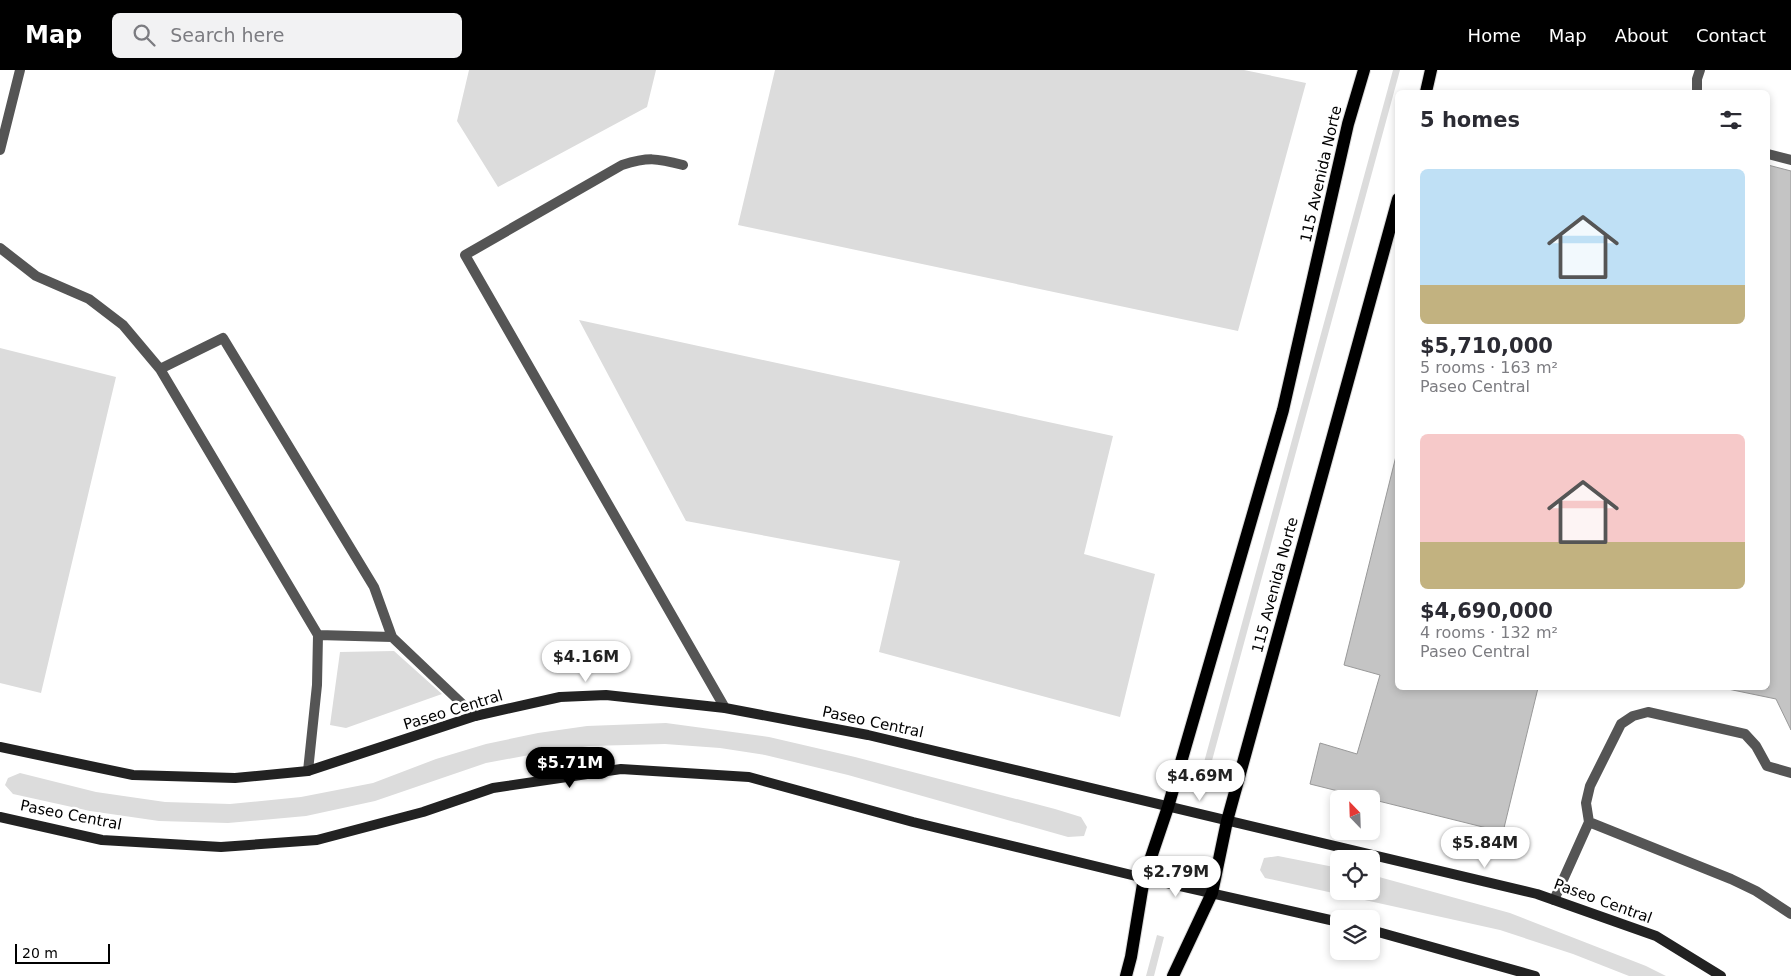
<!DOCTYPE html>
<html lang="en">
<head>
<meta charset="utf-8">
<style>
	:root { --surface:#fff; --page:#f2f2f3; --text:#2b2b33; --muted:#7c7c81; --accent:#000 }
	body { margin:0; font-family:"DejaVu Sans",sans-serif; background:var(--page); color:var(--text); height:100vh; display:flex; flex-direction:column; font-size:19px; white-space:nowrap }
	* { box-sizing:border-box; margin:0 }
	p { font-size:16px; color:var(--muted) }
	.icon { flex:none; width:28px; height:28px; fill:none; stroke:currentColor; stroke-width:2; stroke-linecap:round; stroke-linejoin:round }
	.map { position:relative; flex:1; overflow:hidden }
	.details { position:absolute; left:1395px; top:20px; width:375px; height:600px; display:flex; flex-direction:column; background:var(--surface); border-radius:8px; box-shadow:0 2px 8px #0003 }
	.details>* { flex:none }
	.needle { width:32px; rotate:337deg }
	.tools { position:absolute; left:1330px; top:720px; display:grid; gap:10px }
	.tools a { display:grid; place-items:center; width:50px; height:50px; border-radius:8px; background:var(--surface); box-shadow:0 2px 8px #0003; font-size:25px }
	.scale { position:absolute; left:15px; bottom:12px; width:95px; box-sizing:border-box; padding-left:5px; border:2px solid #000; border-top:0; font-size:14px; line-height:18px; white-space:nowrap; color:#000; -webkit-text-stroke:4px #fff; paint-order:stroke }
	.price { position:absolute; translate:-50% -42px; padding:0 11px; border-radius:18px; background:#fff; color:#222; font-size:16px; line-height:32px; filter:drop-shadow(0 1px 2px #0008) }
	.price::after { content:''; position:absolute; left:50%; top:30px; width:15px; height:11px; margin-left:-8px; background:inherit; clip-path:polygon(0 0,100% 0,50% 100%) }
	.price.selected { background:var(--accent); color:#fff }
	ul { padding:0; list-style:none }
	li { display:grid; align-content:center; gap:10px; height:265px; padding:0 25px }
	li span { display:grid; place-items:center; height:155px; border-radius:8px; color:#555 }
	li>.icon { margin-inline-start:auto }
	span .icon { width:90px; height:90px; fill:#fffc; stroke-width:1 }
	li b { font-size:21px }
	h2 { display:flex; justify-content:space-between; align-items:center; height:60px; padding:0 25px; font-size:21px }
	header { display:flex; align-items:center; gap:30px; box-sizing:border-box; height:70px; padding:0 25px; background:var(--accent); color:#fff }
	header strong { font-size:24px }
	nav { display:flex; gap:28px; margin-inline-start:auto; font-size:18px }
	.search { width:350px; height:45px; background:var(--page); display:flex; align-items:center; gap:12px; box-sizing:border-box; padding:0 18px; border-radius:8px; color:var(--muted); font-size:19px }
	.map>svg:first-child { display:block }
</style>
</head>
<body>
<header>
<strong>Map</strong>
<div class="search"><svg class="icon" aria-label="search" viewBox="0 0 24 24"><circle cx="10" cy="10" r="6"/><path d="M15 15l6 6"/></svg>Search here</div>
<nav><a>Home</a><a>Map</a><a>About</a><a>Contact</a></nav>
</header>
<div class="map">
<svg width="1791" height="906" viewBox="0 0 1791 906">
	<rect width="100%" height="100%" fill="#fff"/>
	<path fill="#dcdcdc" d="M469,0H656L647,37L498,117L457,51Z
		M775,0H1244L1306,13L1238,261L738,155Z
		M1393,0H1400L1210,698L1203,696Z
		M579,250L1113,366L1084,484L1155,504L1120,647L879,582L900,491L686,451Z
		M0,278L116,307L41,623L0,613Z
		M394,581L442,624L346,658L330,655L340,582Z
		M666,653L769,667L855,687L1055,739L1081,747L1087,757L1084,766L1068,767L848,705L765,685L720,678L665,674L589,676L540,683L486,693L375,731L306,746L228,753L159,751L90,741L13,724L5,715L8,708L20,703L96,722L165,732L230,734L301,727L373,713L436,689L486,674L538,663L587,656Z
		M1278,786L1339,798V821H1371V805L1379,807L1510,843L1646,896L1666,906H1629L1573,884L1500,860L1265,808L1260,800L1264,788Z
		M1157,865L1164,867L1154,906H1146Z"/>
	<path fill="#c4c4c4" stroke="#999" d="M1768,95L1791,101V660L1776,629L1723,618H1768Z
		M1398,378V618H1538L1503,762L1310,714L1320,673L1357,684L1380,605L1344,595Z"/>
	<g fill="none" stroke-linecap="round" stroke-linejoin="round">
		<defs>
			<path id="primary" d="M1426,22L1431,0
				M1126,906L1131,887L1144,808L1168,737L1283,340L1348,54L1364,0
				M1173,906L1212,823L1227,751L1398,129"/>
		</defs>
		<use href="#primary" stroke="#dbdbdb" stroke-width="14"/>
		<path stroke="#555" stroke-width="10" d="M1697,22V9L1700,0
			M0,80L20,0
			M1768,84L1791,90
			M683,95C656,88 648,87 622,95L465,185L725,638
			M0,178L36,206L89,229L123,255L160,299
			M318,565L392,567
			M308,701L317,615L318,565L160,299L223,268L374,517L392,567L475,646
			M1589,752L1731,809L1756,821L1791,844
			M1554,830L1589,752L1586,733L1590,716L1621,654L1633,646L1648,642L1745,664L1756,676L1767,696L1791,703"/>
		<path stroke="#222" stroke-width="10" d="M0,677L133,705L235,708L308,701L475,646L560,627L606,625L725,638L868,665L1537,824L1656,866L1721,906
			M0,747L102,770L221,777L317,770L423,742L493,718L621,699L749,707L913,752L1144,808L1339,852
			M1371,860L1535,906"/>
		<use href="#primary" stroke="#000" stroke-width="12"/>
	</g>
	<g text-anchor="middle" stroke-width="5" stroke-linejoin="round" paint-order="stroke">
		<g font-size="15" fill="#000" stroke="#fff">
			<text transform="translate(1321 104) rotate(-77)" y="5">115 Avenida Norte</text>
			<text transform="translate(1275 515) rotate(-75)" y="5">115 Avenida Norte</text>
			<text transform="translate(453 640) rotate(-17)" y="5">Paseo Central</text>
			<text transform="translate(873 652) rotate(12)" y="5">Paseo Central</text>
			<text transform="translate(71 745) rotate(11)" y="5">Paseo Central</text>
			<text transform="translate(1603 831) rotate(20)" y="5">Paseo Central</text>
		</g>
	</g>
</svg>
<div class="tools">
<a><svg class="needle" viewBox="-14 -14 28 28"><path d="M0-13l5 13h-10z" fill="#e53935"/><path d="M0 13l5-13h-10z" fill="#7c7c81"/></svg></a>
<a><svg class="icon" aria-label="locate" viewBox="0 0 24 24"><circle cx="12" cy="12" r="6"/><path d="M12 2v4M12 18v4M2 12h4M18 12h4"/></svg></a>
<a><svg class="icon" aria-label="layers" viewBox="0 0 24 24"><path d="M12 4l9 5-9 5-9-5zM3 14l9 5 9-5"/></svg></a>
</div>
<div class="scale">20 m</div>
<b class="price" style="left:586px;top:613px">$4.16M</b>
<b class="price selected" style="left:570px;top:719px">$5.71M</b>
<b class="price" style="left:1200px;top:732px">$4.69M</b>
<b class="price" style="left:1485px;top:799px">$5.84M</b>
<b class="price" style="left:1176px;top:828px">$2.79M</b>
<section class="details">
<h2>5 homes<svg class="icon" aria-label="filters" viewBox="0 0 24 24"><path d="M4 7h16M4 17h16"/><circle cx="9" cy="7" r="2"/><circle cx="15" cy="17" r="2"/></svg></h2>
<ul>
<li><span style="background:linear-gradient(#bfe0f5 75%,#c2b280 0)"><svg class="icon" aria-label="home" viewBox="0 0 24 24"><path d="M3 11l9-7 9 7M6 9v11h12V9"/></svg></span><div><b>$5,710,000</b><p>5 rooms · 163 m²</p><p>Paseo Central</p></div></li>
<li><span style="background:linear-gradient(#f6c9c9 70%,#c2b280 0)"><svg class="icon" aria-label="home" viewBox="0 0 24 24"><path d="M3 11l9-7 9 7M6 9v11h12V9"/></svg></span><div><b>$4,690,000</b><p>4 rooms · 132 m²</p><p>Paseo Central</p></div></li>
</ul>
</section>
</div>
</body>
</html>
